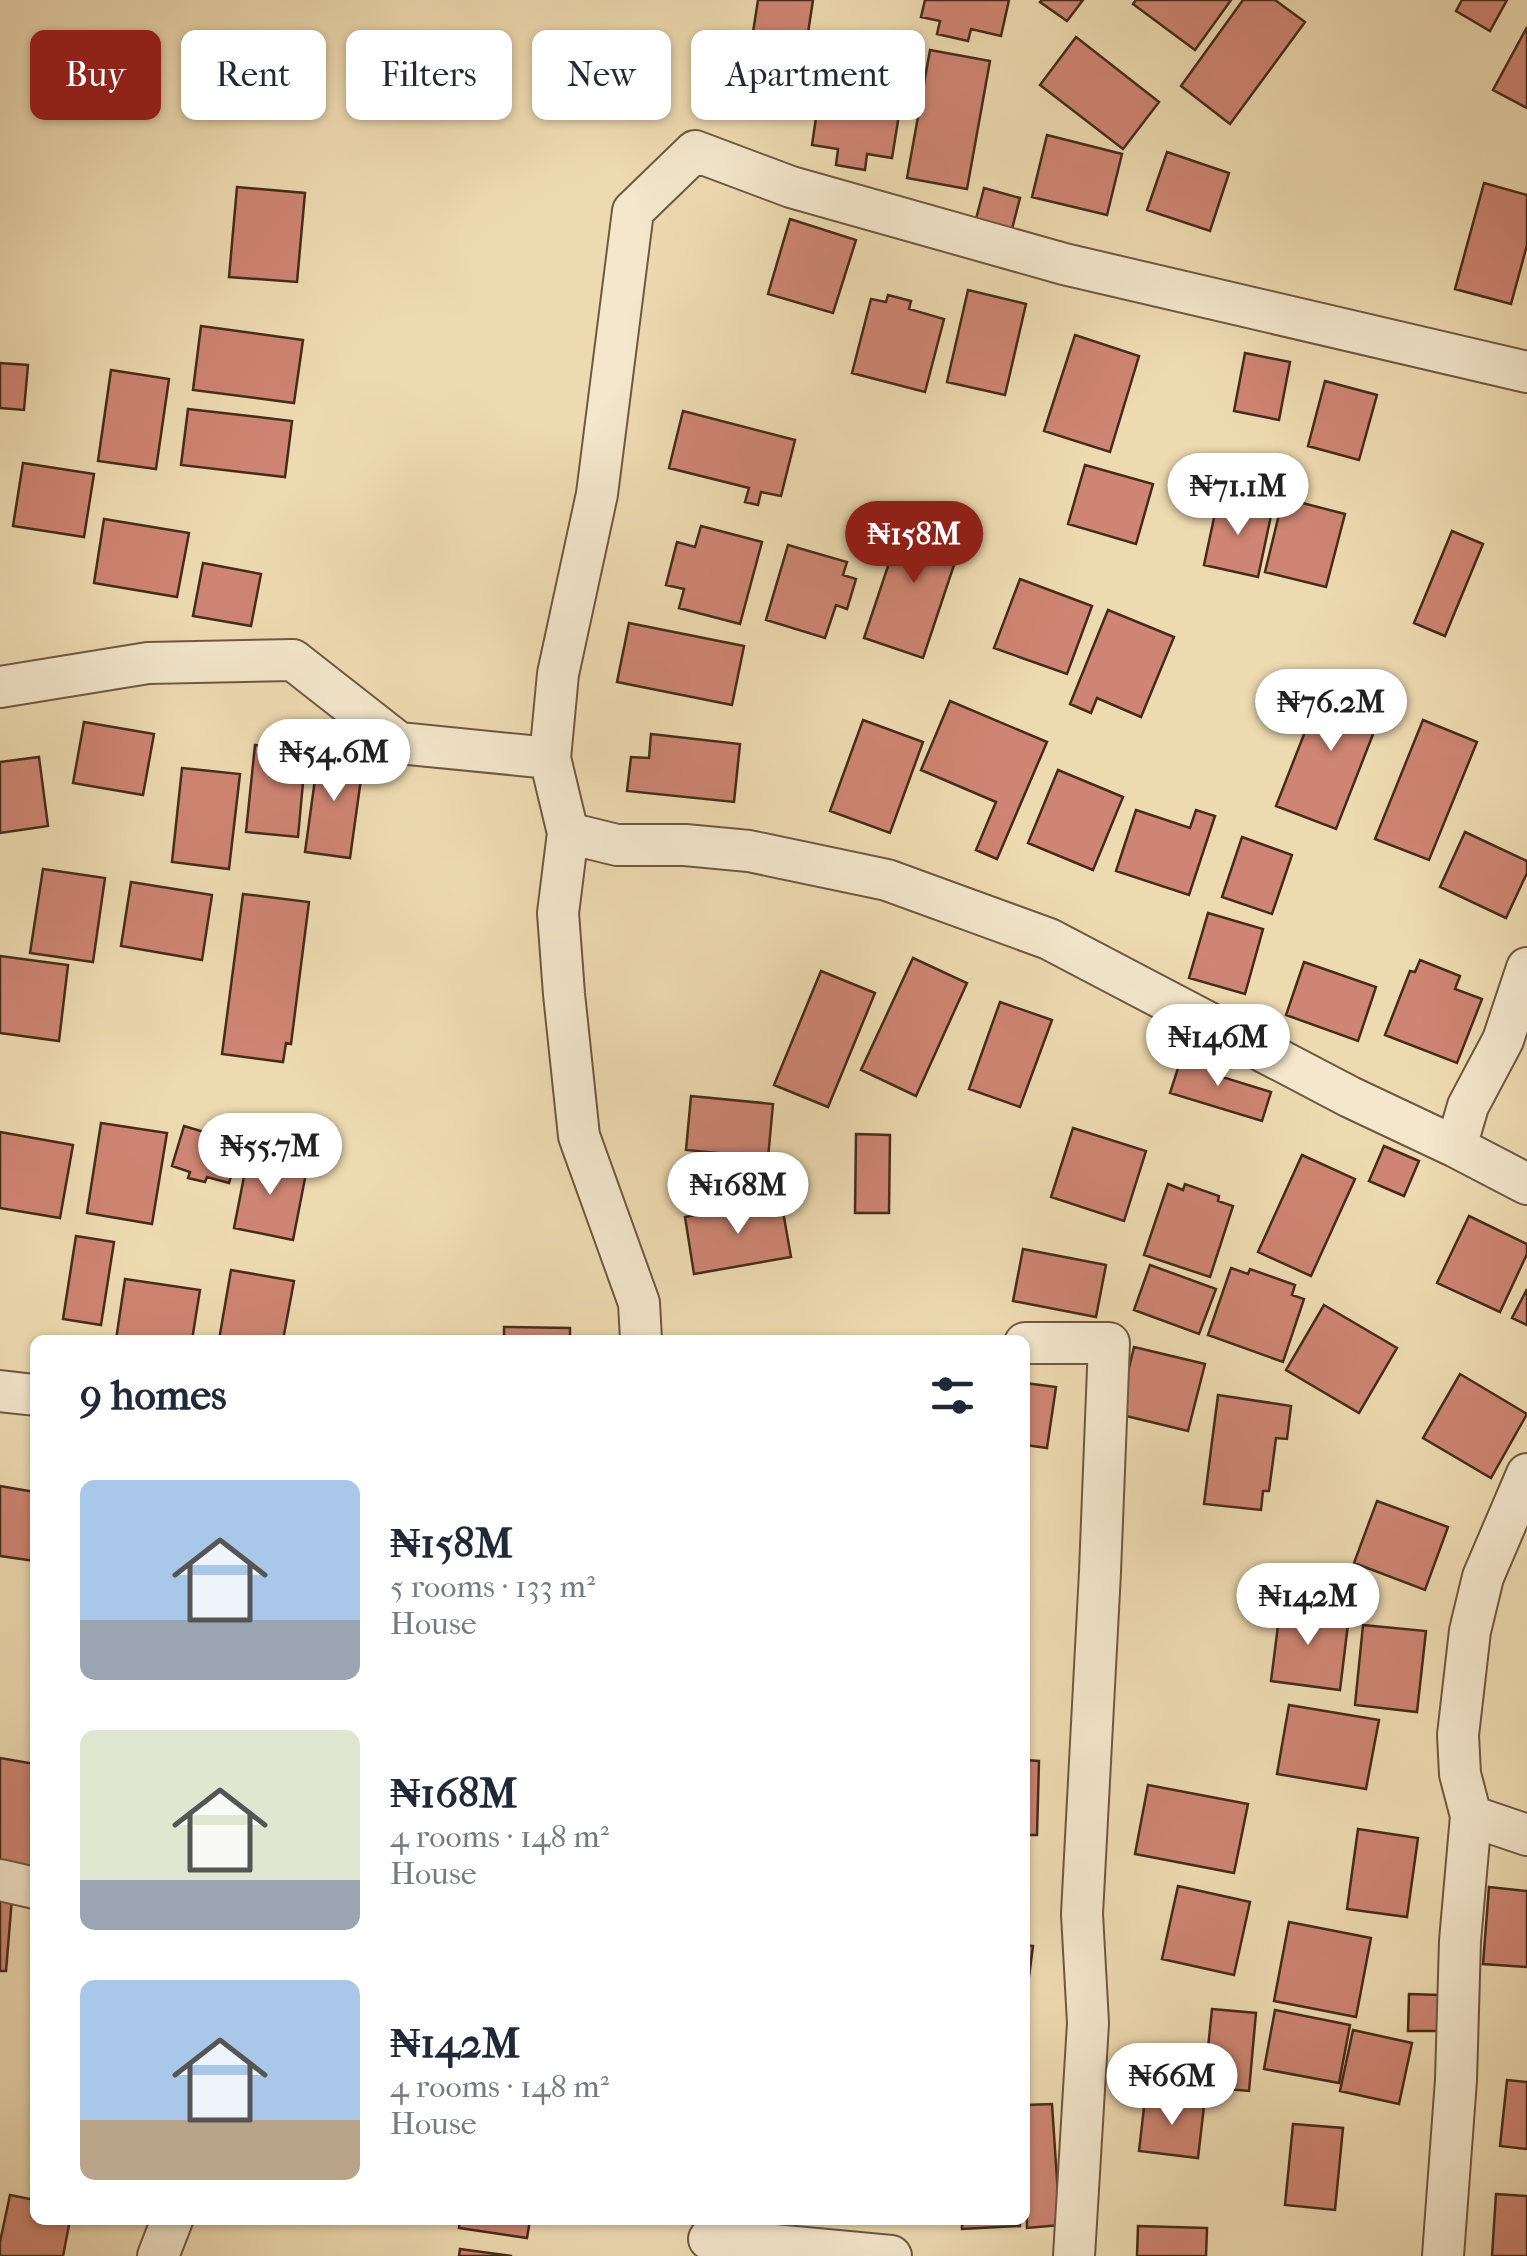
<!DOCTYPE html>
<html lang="en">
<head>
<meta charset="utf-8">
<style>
	:root { --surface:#fff; --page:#f2f2f3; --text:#1f2937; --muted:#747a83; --accent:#8f2418 }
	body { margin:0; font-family:"IM FELL French Canon",serif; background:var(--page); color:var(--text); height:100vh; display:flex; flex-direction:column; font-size:38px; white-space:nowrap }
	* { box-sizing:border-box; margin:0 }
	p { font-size:32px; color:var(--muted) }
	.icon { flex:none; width:55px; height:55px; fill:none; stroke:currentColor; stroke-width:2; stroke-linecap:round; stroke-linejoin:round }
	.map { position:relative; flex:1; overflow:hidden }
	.drawer { position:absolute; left:30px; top:1335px; width:1000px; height:890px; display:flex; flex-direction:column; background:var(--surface); border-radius:15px; box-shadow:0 2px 8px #0004 }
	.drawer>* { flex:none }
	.hud { position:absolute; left:30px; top:30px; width:1000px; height:90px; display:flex; gap:20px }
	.price { position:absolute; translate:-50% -85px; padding:0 22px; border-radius:35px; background:#fff; color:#222; font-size:32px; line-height:65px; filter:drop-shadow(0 2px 5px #0008) }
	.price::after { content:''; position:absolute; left:50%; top:60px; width:30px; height:22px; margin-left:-15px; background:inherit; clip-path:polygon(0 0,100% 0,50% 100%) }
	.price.selected { background:var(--accent); color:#fff }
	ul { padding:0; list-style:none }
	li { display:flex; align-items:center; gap:30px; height:250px; padding:0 50px }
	li span { display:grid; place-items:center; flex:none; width:280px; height:200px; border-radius:15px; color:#555 }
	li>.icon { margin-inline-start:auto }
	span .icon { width:120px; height:120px; fill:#fffc; stroke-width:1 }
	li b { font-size:42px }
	h2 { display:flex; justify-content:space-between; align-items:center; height:120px; padding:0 50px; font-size:42px }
	.chip { padding:0 35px; border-radius:15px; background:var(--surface); box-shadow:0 2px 8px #0004; font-size:35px; line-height:90px }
	.chip.selected { background:var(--accent); color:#fff }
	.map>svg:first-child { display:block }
</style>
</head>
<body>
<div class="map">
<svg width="1527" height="2256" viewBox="0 0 1527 2256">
	<rect width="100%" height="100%" fill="#eedab1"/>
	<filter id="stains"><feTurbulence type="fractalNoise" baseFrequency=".002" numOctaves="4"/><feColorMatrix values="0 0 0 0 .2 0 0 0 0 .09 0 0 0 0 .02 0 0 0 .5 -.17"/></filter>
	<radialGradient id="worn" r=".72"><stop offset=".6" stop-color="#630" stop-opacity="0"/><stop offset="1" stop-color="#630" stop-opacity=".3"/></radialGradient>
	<path fill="#ce8573" stroke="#452c1a" stroke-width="2.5" d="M758,0H813L796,112L742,103Z
		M925,0H1009L1001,36L971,29L968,41L937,34L940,21L921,17Z
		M1042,0H1083L1067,21L1040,2Z
		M1136,0H1231L1195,50L1133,4Z
		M1243,0H1275L1305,22L1230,124L1181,86Z
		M1462,0H1507L1490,31L1456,11Z
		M1527,27V108L1493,90Z
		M1076,37L1159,102L1123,149L1040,85Z
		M930,50L990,61L967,189L907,178Z
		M822,77L903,90L892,158L867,154L865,170L836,165L838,149L812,145Z
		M1047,135L1122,154L1107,215L1032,197Z
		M1167,152L1229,173L1210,231L1147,210Z
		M1484,183L1527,195V245L1511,304L1455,289Z
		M237,187L305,193L297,282L229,277Z
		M984,188L1020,198L1012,229L976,219Z
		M790,219L856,240L833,313L768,294Z
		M968,290L1026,304L1005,395L947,382Z
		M888,295L911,301L909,309L944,319L925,392L852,373L871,299L886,302Z
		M201,326L303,340L294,403L193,390Z
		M1075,335L1139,356L1110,452L1044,431Z
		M1245,353L1290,362L1279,420L1234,411Z
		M0,363L28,365L24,410L0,408Z
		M111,370L169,379L156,469L98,461Z
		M1325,381L1377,395L1359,460L1308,446Z
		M188,409L292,421L285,477L181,465Z
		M683,411L795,440L781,496L761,492L758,505L745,502L749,488L669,468Z
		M23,463L94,474L84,537L13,526Z
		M1085,465L1153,484L1136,544L1068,524Z
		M1283,498L1345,514L1326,587L1265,572Z
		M1218,499L1272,511L1258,577L1204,565Z
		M905,515L964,535L923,658L864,638Z
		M104,519L189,533L177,597L94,583Z
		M701,526L762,542L740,624L679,608L684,589L666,585L677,542L695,547Z
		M1452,531L1483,544L1445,636L1414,623Z
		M788,545L847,562L843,575L856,579L847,609L836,605L825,638L766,620Z
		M203,563L261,574L251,626L193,616Z
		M1020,579L1092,606L1067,674L994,648Z
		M1108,610L1174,637L1141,717L1097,698L1091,713L1070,704Z
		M629,623L744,646L732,705L617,682Z
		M1326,678L1386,701L1336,829L1276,806Z
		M950,701L1047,742L997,859L976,850L996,802L921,770Z
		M863,720L923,742L890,833L830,811Z
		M1423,720L1477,742L1429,860L1375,839Z
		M84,722L154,734L143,795L73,783Z
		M651,734L740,744L734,802L627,791L631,757L649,758Z
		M255,745L306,750L298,837L246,832Z
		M319,750L364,757L350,858L305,852Z
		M39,757L48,826L0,833V762Z
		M182,768L240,774L229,869L172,862Z
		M1058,770L1123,797L1093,870L1028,843Z
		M1136,810L1190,828L1196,810L1215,816L1189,895L1116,871Z
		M1465,832L1527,861V873L1506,918L1440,887Z
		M1242,837L1292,855L1272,914L1222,897Z
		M43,869L105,878L93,962L30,953Z
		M131,882L212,895L202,960L121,946Z
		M243,894L309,902L291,1044L286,1043L283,1062L222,1054Z
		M1208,913L1263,929L1245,994L1189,978Z
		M0,956L68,965L59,1041L0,1033Z
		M913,958L967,983L916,1096L861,1070Z
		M1420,960L1460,976L1455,989L1482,999L1457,1063L1385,1035L1410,971L1415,972Z
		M1304,962L1376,987L1358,1041L1286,1015Z
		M821,971L875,993L828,1107L774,1085Z
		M1000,1002L1052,1020L1020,1107L969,1089Z
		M1185,1054L1225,1066L1222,1077L1271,1092L1262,1121L1170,1093L1179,1065L1182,1066Z
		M691,1096L773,1104L768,1158L686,1150Z
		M101,1123L167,1133L152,1224L87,1213Z
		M184,1126L241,1143L229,1183L207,1177L205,1182L188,1178L190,1172L172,1166Z
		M1073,1128L1146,1151L1124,1221L1051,1197Z
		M0,1132L73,1145L60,1218L0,1208Z
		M856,1134L890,1135L889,1213H855Z
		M1384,1146L1419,1161L1404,1196L1369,1181Z
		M1302,1155L1355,1179L1311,1276L1258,1252Z
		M248,1156L307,1168L293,1240L234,1228Z
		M1168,1184L1183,1190L1185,1184L1219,1196L1218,1201L1233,1206L1210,1277L1144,1255Z
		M781,1200L791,1257L694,1274L685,1217Z
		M1469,1216L1527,1244V1254L1500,1312L1437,1283Z
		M76,1236L114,1242L101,1325L63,1319Z
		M1023,1249L1106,1265L1096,1317L1013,1301Z
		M1150,1265L1216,1289L1199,1334L1134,1310Z
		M1231,1268L1248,1274L1250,1269L1295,1285L1292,1295L1304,1299L1283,1362L1208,1335Z
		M231,1270L294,1281L283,1340H219Z
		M125,1279L200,1290L192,1340H116Z
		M1527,1289V1325L1512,1318Z
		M1324,1305L1397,1348L1359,1413L1286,1370Z
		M504,1327L570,1328V1340H504Z
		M1134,1347L1205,1364L1188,1431L1118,1414Z
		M1460,1374L1527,1414L1491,1478L1423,1438Z
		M1025,1383L1056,1387L1047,1448L1025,1445Z
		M1218,1395L1291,1406L1287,1439L1276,1438L1269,1491H1263L1261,1510L1204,1504Z
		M0,1486L35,1492V1561L0,1556Z
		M1377,1501L1448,1527L1425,1590L1354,1563Z
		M1282,1594L1306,1597L1304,1619L1348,1624L1340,1690L1271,1681Z
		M1363,1625L1426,1631L1417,1712L1355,1705Z
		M1289,1705L1379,1720L1366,1789L1277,1774Z
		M0,1758L35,1764V1879L0,1873Z
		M1025,1760L1039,1761L1037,1835H1025Z
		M1148,1785L1248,1804L1234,1873L1135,1854Z
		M1358,1829L1418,1838L1407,1917L1347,1909Z
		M1178,1886L1250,1902L1234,1975L1162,1959Z
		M1489,1887L1527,1891V1967L1483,1964Z
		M0,1897L12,1898L6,1971H0Z
		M1289,1922L1371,1938L1356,2017L1274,2001Z
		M1025,1945L1033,1946L1025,2007Z
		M1409,1994L1439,1995L1438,2031H1408Z
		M1212,2009L1256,2013L1249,2091L1204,2087Z
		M1275,2010L1350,2025L1339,2083L1264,2069Z
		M1353,2030L1412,2043L1399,2104L1340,2091Z
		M1507,2080L1527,2082V2149L1500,2146Z
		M1145,2099L1204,2106L1198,2158L1139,2151Z
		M1052,2104L1060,2225L1027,2228L1025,2105Z
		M1293,2124L1343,2128L1335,2210L1285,2205Z
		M1496,2194L1527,2196V2256H1492Z
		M10,2195L35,2200V2220H70L63,2256H0V2242Z
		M460,2220H530L527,2238L459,2228Z
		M962,2220H1020V2226L962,2229Z
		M1138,2226L1207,2228L1206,2256H1137Z
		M460,2249L512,2256H459Z"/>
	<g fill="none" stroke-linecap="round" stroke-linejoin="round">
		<defs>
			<path id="minor" d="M0,687L148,663L293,660L399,743L550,758
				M568,833L617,845H685L749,851L887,880L1049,939L1350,1097L1456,1147L1527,1184
				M1456,1147L1468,1106L1503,1040L1527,968
				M641,1340L639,1303L579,1136L564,994L558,913L568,833L550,758L558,674L597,494L633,211L695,151L791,187L1064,264L1527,372
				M1025,1343H1109L1100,1572L1082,1914L1088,2023L1074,2256
				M0,1391L35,1395
				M1471,1816L1527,1835
				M0,1880L35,1888
				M709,2239L891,2256
				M158,2256L172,2220
				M1443,2256L1456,2080L1460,1941L1471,1816L1460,1774L1458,1735L1470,1631L1483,1577L1527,1474"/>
		</defs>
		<use href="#minor" stroke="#6f5840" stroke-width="44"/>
		<use href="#minor" stroke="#f4e7cc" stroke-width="40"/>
	</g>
	<rect width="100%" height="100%" filter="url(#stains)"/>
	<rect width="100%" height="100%" fill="url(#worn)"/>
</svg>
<b class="price" style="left:1238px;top:538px">₦71.1M</b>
<b class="price selected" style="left:914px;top:586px">₦158M</b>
<b class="price" style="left:1331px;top:754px">₦76.2M</b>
<b class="price" style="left:334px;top:804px">₦54.6M</b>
<b class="price" style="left:1218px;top:1089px">₦146M</b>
<b class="price" style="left:270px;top:1198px">₦55.7M</b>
<b class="price" style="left:738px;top:1237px">₦168M</b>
<b class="price" style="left:1308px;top:1648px">₦142M</b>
<b class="price" style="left:1172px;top:2128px">₦66M</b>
<div class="hud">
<a class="chip selected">Buy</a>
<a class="chip">Rent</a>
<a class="chip">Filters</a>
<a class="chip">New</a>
<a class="chip">Apartment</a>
</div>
<section class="drawer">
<h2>9 homes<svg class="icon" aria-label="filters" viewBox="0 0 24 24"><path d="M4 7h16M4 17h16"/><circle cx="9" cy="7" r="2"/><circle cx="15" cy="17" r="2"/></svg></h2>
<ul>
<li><span style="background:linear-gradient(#a9c7e8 70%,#9aa5b1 0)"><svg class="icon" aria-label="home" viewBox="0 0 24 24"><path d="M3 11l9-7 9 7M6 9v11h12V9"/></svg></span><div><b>₦158M</b><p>5 rooms · 133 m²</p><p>House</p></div></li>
<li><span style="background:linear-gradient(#dfe7d0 75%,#9aa5b1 0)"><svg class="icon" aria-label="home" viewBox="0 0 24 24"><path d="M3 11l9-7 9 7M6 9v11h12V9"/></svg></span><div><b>₦168M</b><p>4 rooms · 148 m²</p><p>House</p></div></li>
<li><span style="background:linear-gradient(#a9c7e8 70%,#b9a48a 0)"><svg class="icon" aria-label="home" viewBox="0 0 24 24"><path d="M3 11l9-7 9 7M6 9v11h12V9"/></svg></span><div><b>₦142M</b><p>4 rooms · 148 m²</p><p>House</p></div></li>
</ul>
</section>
</div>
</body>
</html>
